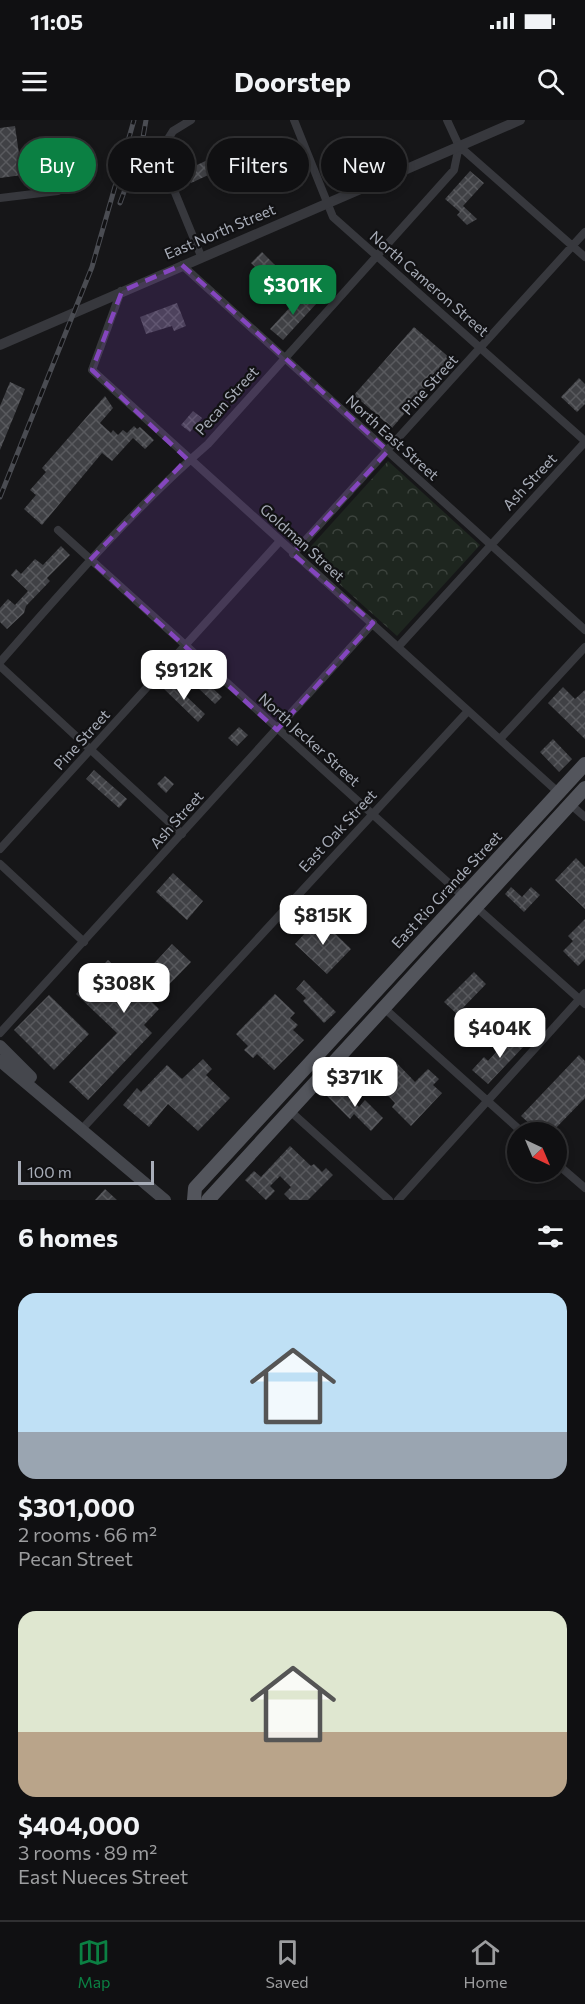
<!DOCTYPE html>
<html lang="en">
<head>
<meta charset="utf-8">
<style>
	:root { --surface:#101012; --page:#1e1e20; --text:#f1f3f6; --muted:#9c9d9f; --line:#303032; --accent:#0b8043 }
	body { margin:0; font-family:Commissioner,sans-serif; background:var(--page); color:var(--text); height:100vh; display:flex; flex-direction:column; font-size:22px; white-space:nowrap }
	* { box-sizing:border-box; margin:0 }
	p { font-size:20px; color:var(--muted) }
	.icon { flex:none; width:33px; height:33px; fill:none; stroke:currentColor; stroke-width:2; stroke-linecap:round; stroke-linejoin:round }
	.map { position:relative; height:1080px; overflow:hidden }
	.details { display:flex; flex-direction:column; background:var(--surface); flex:1 }
	.details>* { flex:none }
	.top-card { position:absolute; left:18px; top:18px; width:549px; height:54px; display:flex; gap:12px }
	.needle { width:39px; rotate:136deg }
	.tools { position:absolute; left:507px; top:1002px; display:grid; gap:12px }
	.tools a { display:grid; place-items:center; width:60px; height:60px; border-radius:50%; background:var(--surface); box-shadow:0 3px 9px #0003,0 0 0 2px var(--line); font-size:30px }
	.scale { position:absolute; left:18px; bottom:15px; width:136px; box-sizing:border-box; padding-left:6px; border:3px solid #a8adb8; border-top:0; font-size:16px; line-height:21px; white-space:nowrap; color:#a8adb8; -webkit-text-stroke:4px #111113; paint-order:stroke }
	.price { position:absolute; translate:-50% -51px; padding:0 14px; border-radius:12px; background:#fff; color:#222; font-size:20px; line-height:39px; filter:drop-shadow(0 2px 3px #0008) }
	.price::after { content:''; position:absolute; left:50%; top:36px; width:18px; height:14px; margin-left:-9px; background:inherit; clip-path:polygon(0 0,100% 0,50% 100%) }
	.price.on { background:var(--accent); color:#fff }
	ul { padding:0; list-style:none }
	li { display:grid; align-content:center; gap:12px; height:318px; padding:0 18px }
	li span { display:grid; place-items:center; height:186px; border-radius:18px; color:#555 }
	li>.icon { margin-inline-start:auto }
	span .icon { width:108px; height:108px; fill:#fffc; stroke-width:1 }
	li b { font-size:26px }
	h2 { display:flex; justify-content:space-between; align-items:center; height:72px; padding:0 18px; font-size:26px }
	.pill { padding:0 21px; border-radius:27px; background:var(--surface); box-shadow:0 3px 9px #0003,0 0 0 2px var(--line); font-size:21px; line-height:54px }
	.pill.on { background:var(--accent); color:#fff }
	.status { display:flex; justify-content:space-between; align-items:center; height:42px; padding:0 30px; background:var(--surface); direction:ltr }
	.status svg { height:16px; fill:currentColor }
	header { display:flex; justify-content:space-between; align-items:center; height:78px; padding:0 18px; background:var(--surface); font-size:27px; font-weight:700 }
	.tabs { display:flex; justify-content:space-around; align-items:center; height:84px; border-top:2px solid var(--line); background:var(--surface); font-size:16px; color:var(--muted) }
	.tabs a { display:grid; justify-items:center; gap:3px }
	.tabs .on { color:var(--accent) }
	.map>svg:first-child { display:block }
</style>
</head>
<body>
<div class="status"><b>11:05</b><svg viewBox="0 0 49 12"><path d="M0 12V9h3v3zM5 12V6h3v6zM10 12V3h3v9zM15 12V0h3v12zM26 1h20v11H26zM47 4h2v5h-2z"/></svg></div>
<header><svg class="icon" aria-label="menu" viewBox="0 0 24 24"><path d="M4 6h16M4 12h16M4 18h16"/></svg>Doorstep<svg class="icon" aria-label="search" viewBox="0 0 24 24"><circle cx="10" cy="10" r="6"/><path d="M15 15l6 6"/></svg></header>
<div class="map">
<svg width="585" height="1080" viewBox="0 0 585 1080">
	<defs>
		<pattern id="forest-crowns" width="20" height="18" patternUnits="userSpaceOnUse" patternTransform="scale(1.5)"><rect width="20" height="18" fill="#1e261f"/><path d="M2 6a3 3 0 1 1 6 0M12 15a3 3 0 1 1 6 0" fill="none" stroke="#3c433d"/></pattern>
		<pattern id="building-cross-hatch" width="8" height="8" patternUnits="userSpaceOnUse" patternTransform="scale(1.5)"><rect width="8" height="8" fill="#404145"/><path d="M0 0l8 8M0 8l8-8" fill="none" stroke="#595a5e"/></pattern>
	</defs>
	<rect width="100%" height="100%" fill="#161618"/>
	<path fill="url(#forest-crowns)" d="M388,341L480,425L397,516L305,433Z"/>
	<path fill="url(#building-cross-hatch)" d="M15,6L22,55L0,58V8Z
		M225,32L230,45L191,63L186,50Z
		M470,51L484,63L463,86L477,99L467,105L457,95L460,92L445,79Z
		M262,132L275,145L265,156L251,143Z
		M303,173L316,184L283,220L270,209Z
		M177,183L186,206L174,211L172,206L146,214L140,197Z
		M414,207L451,239L392,308L354,275Z
		M579,258L585,264V284L577,292L561,277Z
		M10,262L25,269L0,330V286Z
		M105,276L113,288L100,303L111,313L113,310L118,315L123,310L127,313L134,306L137,309L140,307L154,320L145,329L133,318L112,341L102,333L42,405L24,389L36,375L30,370L46,352L42,348Z
		M193,291L202,298L190,312L181,305Z
		M61,426L70,435L47,458L50,461L26,486L24,493L7,509L0,502V488L8,479L15,485L28,471L11,455L16,449L21,454L35,439L43,445Z
		M185,542L222,577L215,584L178,549Z
		M169,560L205,594L198,602L162,567Z
		M563,567L575,579L585,570V619L548,583Z
		M239,607L248,615L237,626L228,618Z
		M553,619L572,639L559,652L540,632Z
		M94,650L127,679L119,688L86,659Z
		M165,656L174,664L166,673L157,664Z
		M576,738L585,747V789L555,760Z
		M173,753L203,781L187,800L156,772Z
		M511,767L522,777L531,767L540,775L524,792L505,774Z
		M319,798L351,829L327,854L295,824Z
		M585,799V839L578,846L563,831L573,821L568,816Z
		M172,824L191,842L152,882L159,889L144,905L152,913L88,980L69,962L117,913L76,874L108,840L134,865Z
		M474,852L486,864L457,894L444,882Z
		M304,860L336,892L324,903L303,881L306,878L296,869Z
		M275,874L295,893L290,898L298,905L293,910L304,920L274,950L257,934L253,938L244,930L248,926L236,914Z
		M49,875L89,914L54,950L14,910Z
		M515,912L527,923L488,964L472,950L484,937L488,941Z
		M579,935L585,941V978L552,1012H539L521,996Z
		M392,938L415,962L428,949L439,959L433,965L442,973L411,1006L392,987L395,983L371,958Z
		M203,939L212,949L206,955L230,978L198,1011L168,984L149,1007L123,985L137,968L141,972L167,945L182,959Z
		M336,965L359,987L365,980L383,998L371,1011L354,994L350,999L326,975Z
		M290,1026L311,1046L314,1044L322,1052L326,1048L333,1055L308,1080H290L284,1074L291,1067L280,1056L270,1066L275,1071L266,1080L245,1060L254,1051L261,1057Z
		M105,1069L117,1080H95Z"/>
	<g fill="none" stroke-linecap="round" stroke-linejoin="round">
		<path stroke="#37383d" stroke-width="8" d="M191,0L173,11L161,30L169,58L201,136
			M294,0L333,97L585,321
			M447,0L459,26L585,137
			M0,78L58,71
			M182,145L585,510
			M121,171L92,250L559,673
			M58,410L463,776
			M293,434L585,112
			M398,527L585,322
			M0,542C66,467 132,390 208,324L454,50L459,26
			M0,546L182,714
			M500,619L585,527
			M570,684L585,697
			M0,729L280,421
			M0,744L84,822
			M476,787L585,884
			M384,888L522,1012
			M0,913L373,503
			M290,991L389,1080
			M82,1009L468,591
			M556,1043L585,1068
			M398,1080L585,873"/>
		<path stroke="#37383d" stroke-width="10" d="M0,225L520,0"/>
		<path stroke="#45474d" stroke-width="12" d="M0,926L31,957
			M0,941L165,1080"/>
		<path stroke="#53555c" stroke-width="14" d="M194,1080L195,1068L585,644
			M208,1080L585,668"/>
		<defs>
			<path id="rail" d="M120,83L142,23L146,0
				M0,377L92,147L134,0"/>
		</defs>
		<use href="#rail" stroke="#4a4c52" stroke-width="5"/>
		<use href="#rail" stroke="#111113" stroke-width="3" stroke-dasharray="9" stroke-linecap="butt"/>
	</g>
	<path fill="#8446be" fill-opacity="0.2" stroke="#8446be" stroke-width="4.5" stroke-dasharray="12 8" stroke-linejoin="round" d="M182,145L388,331L293,434L373,503L277,610L90,440L187,339L92,250L122,171Z"/>
	<g text-anchor="middle" stroke-width="4.5" stroke-linejoin="round" paint-order="stroke">
		<g font-size="15" fill="#a8adb8" stroke="#111113">
			<text transform="translate(220 112) rotate(-23)" y="5">East North Street</text>
			<text transform="translate(429 164) rotate(41)" y="5">North Cameron Street</text>
			<text transform="translate(430 265) rotate(-48)" y="5">Pine Street</text>
			<text transform="translate(227 281) rotate(-48)" y="5">Pecan Street</text>
			<text transform="translate(392 318) rotate(42)" y="5">North East Street</text>
			<text transform="translate(530 362) rotate(-47)" y="5">Ash Street</text>
			<text transform="translate(302 423) rotate(42)" y="5">Goldman Street</text>
			<text transform="translate(82 620) rotate(-48)" y="5">Pine Street</text>
			<text transform="translate(309 620) rotate(42)" y="5">North Jecker Street</text>
			<text transform="translate(177 700) rotate(-48)" y="5">Ash Street</text>
			<text transform="translate(338 711) rotate(-47)" y="5">East Oak Street</text>
			<text transform="translate(447 770) rotate(-47)" y="5">East Rio Grande Street</text>
		</g>
	</g>
</svg>
<div class="tools">
<a><svg class="needle" viewBox="-14 -14 28 28"><path d="M0-13l5 13h-10z" fill="#e53935"/><path d="M0 13l5-13h-10z" fill="#9c9d9f"/></svg></a>
</div>
<div class="scale">100 m</div>
<b class="price on" style="left:293px;top:196px">$301K</b>
<b class="price" style="left:184px;top:581px">$912K</b>
<b class="price" style="left:323px;top:826px">$815K</b>
<b class="price" style="left:124px;top:894px">$308K</b>
<b class="price" style="left:500px;top:939px">$404K</b>
<b class="price" style="left:355px;top:988px">$371K</b>
<div class="top-card">
<a class="pill on">Buy</a>
<a class="pill">Rent</a>
<a class="pill">Filters</a>
<a class="pill">New</a>
</div>
</div>
<section class="details">
<h2>6 homes<svg class="icon" aria-label="filters" viewBox="0 0 24 24"><path d="M4 7h16M4 17h16"/><circle cx="9" cy="7" r="2"/><circle cx="15" cy="17" r="2"/></svg></h2>
<ul>
<li><span style="background:linear-gradient(#bfe0f5 75%,#9aa5b1 0)"><svg class="icon" aria-label="home" viewBox="0 0 24 24"><path d="M3 11l9-7 9 7M6 9v11h12V9"/></svg></span><div><b>$301,000</b><p>2 rooms · 66 m²</p><p>Pecan Street</p></div></li>
<li><span style="background:linear-gradient(#dfe7d0 65%,#b9a48a 0)"><svg class="icon" aria-label="home" viewBox="0 0 24 24"><path d="M3 11l9-7 9 7M6 9v11h12V9"/></svg></span><div><b>$404,000</b><p>3 rooms · 89 m²</p><p>East Nueces Street</p></div></li>
</ul>
</section>
<nav class="tabs">
<a class="on"><svg class="icon" aria-label="map" viewBox="0 0 24 24"><path d="M3 6l6-2 6 2 6-2v14l-6 2-6-2-6 2zM9 4v14M15 6v14"/></svg>Map</a>
<a><svg class="icon" aria-label="saved" viewBox="0 0 24 24"><path d="M7 4h10v16l-5-4-5 4z"/></svg>Saved</a>
<a><svg class="icon" aria-label="home" viewBox="0 0 24 24"><path d="M3 11l9-7 9 7M6 9v11h12V9"/></svg>Home</a>
</nav>
</body>
</html>
